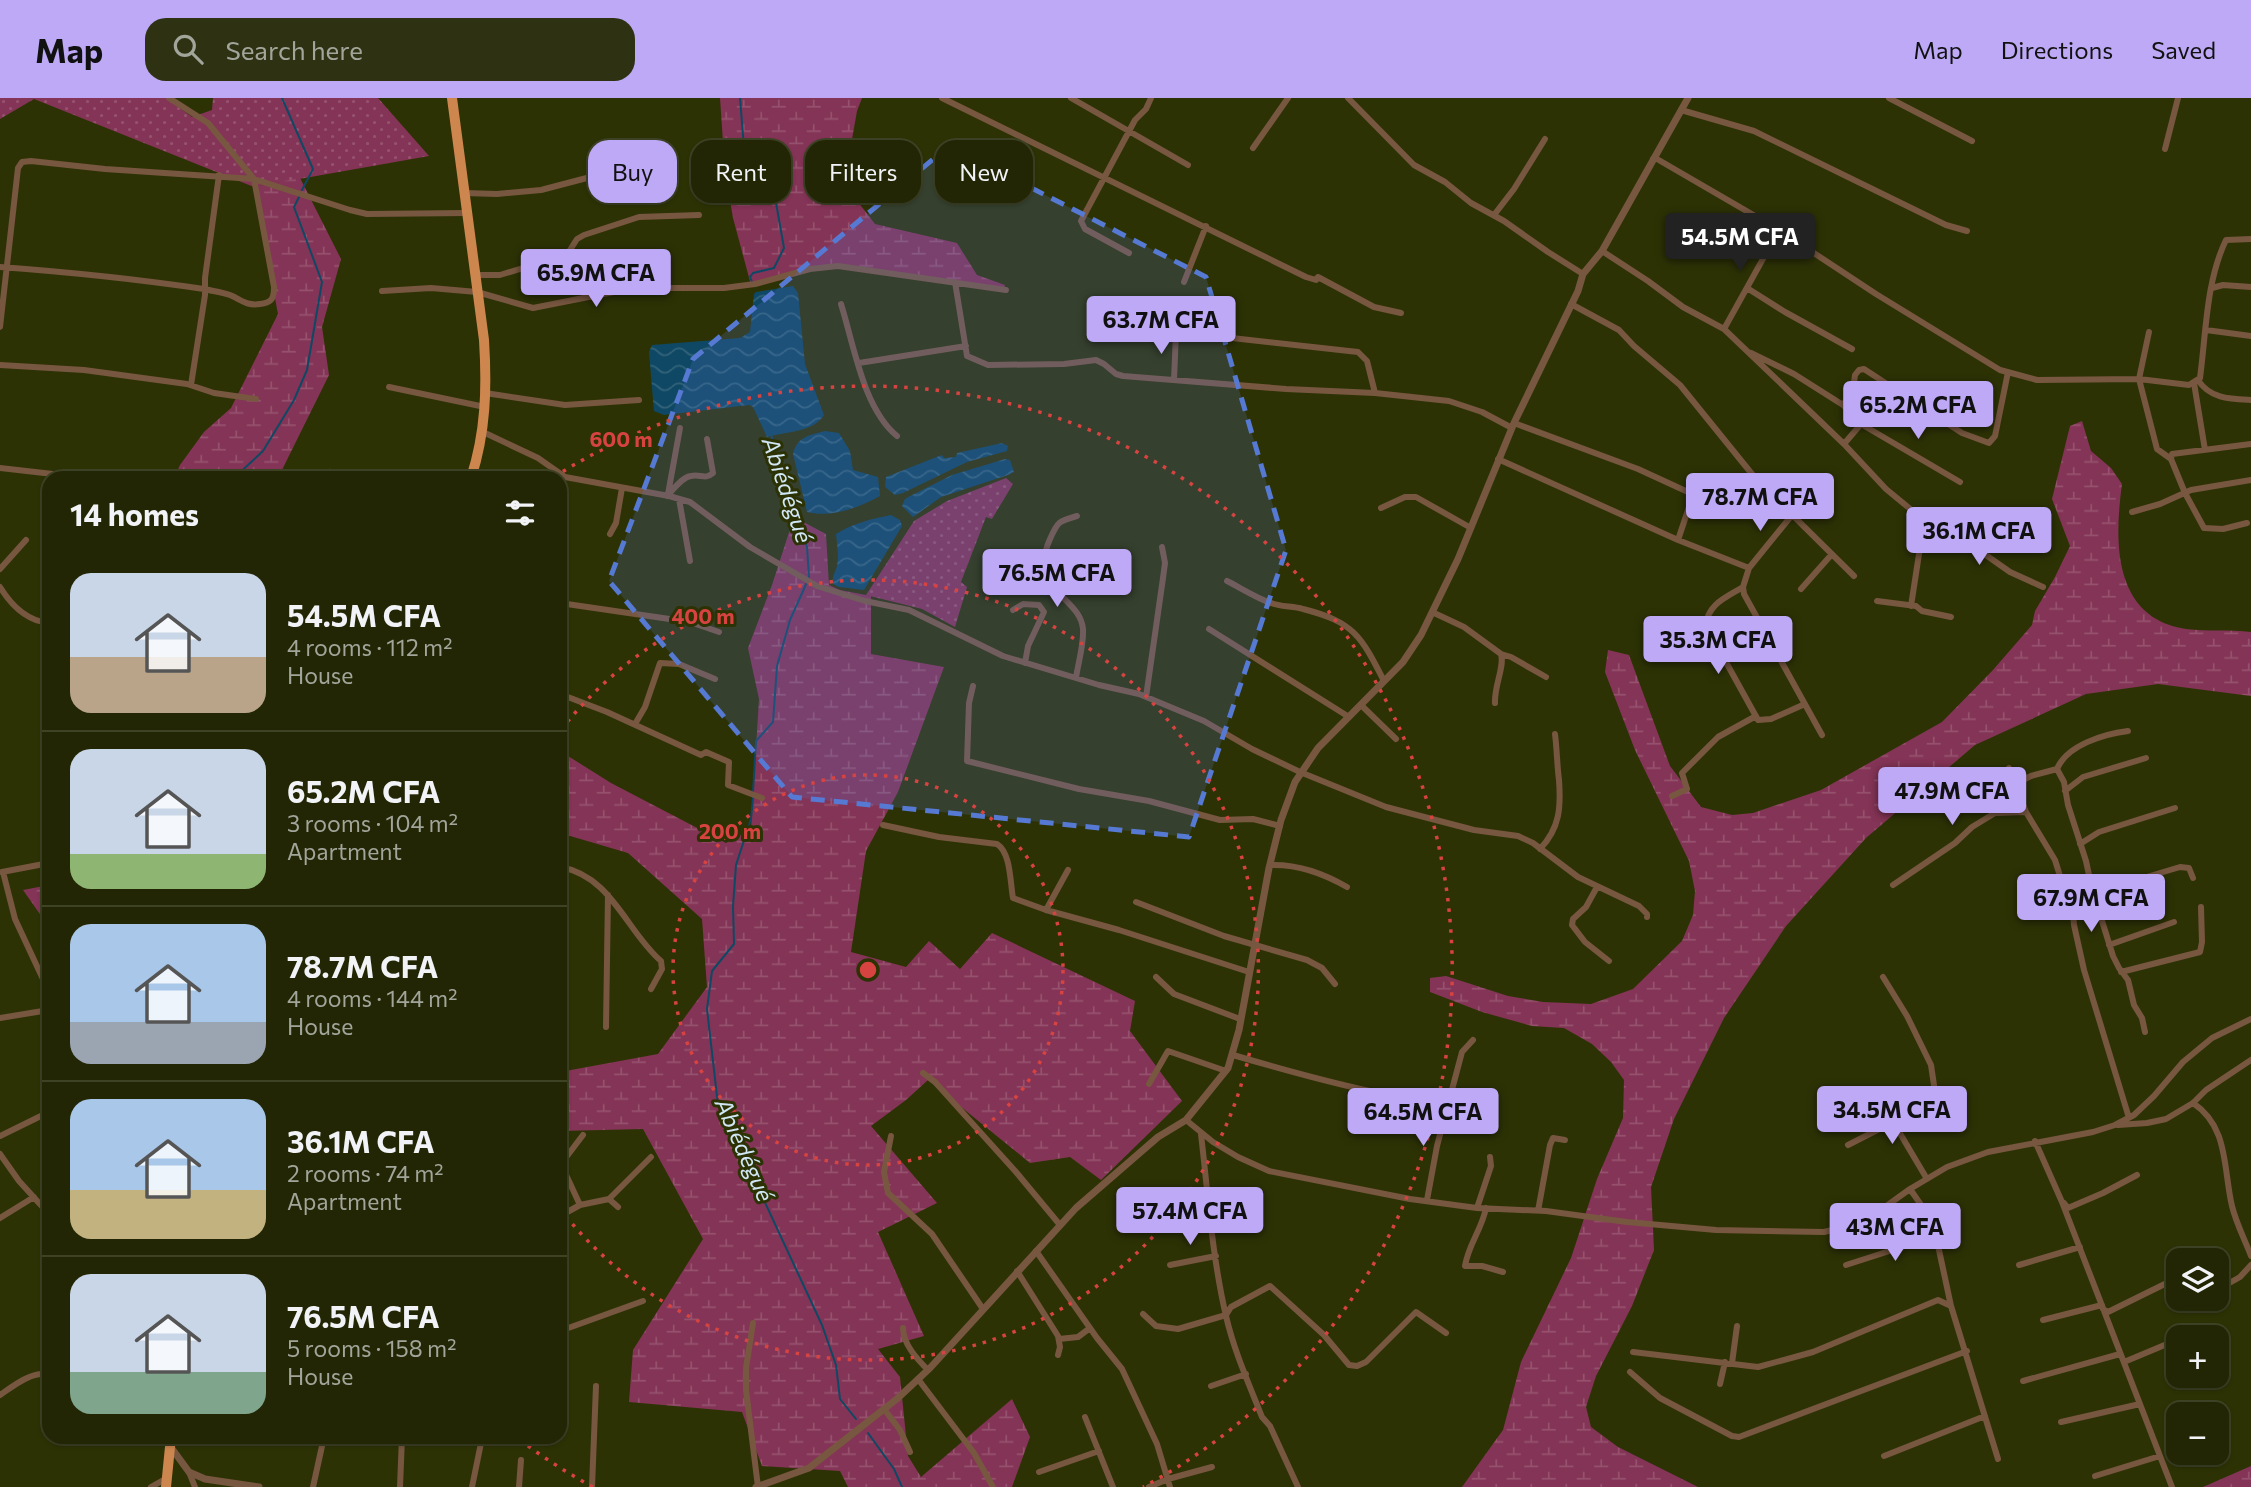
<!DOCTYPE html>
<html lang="en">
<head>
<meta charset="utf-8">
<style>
	:root { --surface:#222604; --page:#2e3213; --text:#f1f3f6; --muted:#a2a59a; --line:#3f4326; --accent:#bda9f5 }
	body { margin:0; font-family:Commissioner,sans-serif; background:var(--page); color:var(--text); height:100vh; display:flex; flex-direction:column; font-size:26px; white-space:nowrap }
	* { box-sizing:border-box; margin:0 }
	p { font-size:23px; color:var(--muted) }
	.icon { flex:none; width:38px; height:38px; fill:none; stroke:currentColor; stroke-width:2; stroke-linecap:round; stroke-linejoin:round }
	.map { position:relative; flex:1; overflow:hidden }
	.drawer { position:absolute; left:42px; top:373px; width:525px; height:973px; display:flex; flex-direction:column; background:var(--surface); border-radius:21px; box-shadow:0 2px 5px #0004,0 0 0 2px var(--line) }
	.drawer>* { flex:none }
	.banner { position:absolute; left:588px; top:42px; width:665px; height:63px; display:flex; gap:14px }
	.buttons { position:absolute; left:2166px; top:1150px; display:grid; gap:14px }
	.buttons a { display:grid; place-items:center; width:63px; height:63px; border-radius:14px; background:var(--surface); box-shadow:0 2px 5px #0004,0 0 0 2px var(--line); font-size:35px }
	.price { position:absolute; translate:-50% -60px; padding:0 16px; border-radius:7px; background:var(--accent); color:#111; font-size:23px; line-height:46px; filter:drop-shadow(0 2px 4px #0008) }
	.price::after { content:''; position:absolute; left:50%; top:42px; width:21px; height:16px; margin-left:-10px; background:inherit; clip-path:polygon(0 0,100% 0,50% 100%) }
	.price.selected { background:#222; color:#fff }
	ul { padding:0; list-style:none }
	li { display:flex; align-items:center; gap:21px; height:175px; padding:0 28px }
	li+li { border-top:2px solid var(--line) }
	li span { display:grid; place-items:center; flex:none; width:196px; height:140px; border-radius:21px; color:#555 }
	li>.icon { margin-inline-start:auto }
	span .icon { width:84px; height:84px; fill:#fffc; stroke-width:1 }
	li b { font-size:30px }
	h2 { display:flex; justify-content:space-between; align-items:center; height:84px; padding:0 28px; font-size:30px }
	.pill { padding:0 24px; border-radius:21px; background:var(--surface); box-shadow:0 2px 5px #0004,0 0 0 2px var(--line); font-size:24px; line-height:63px }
	.pill.selected { background:var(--accent); color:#111 }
	header { display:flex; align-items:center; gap:42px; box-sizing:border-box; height:98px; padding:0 35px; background:var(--accent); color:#111 }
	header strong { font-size:33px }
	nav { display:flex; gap:38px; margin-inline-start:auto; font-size:24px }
	.search { width:490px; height:63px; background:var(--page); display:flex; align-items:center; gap:18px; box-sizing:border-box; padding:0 24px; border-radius:21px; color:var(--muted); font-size:26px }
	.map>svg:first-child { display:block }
</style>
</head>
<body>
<header>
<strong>Map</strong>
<div class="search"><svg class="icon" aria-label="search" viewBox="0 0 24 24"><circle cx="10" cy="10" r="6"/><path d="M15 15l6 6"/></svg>Search here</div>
<nav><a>Map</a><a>Directions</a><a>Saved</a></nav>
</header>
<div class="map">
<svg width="2251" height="1389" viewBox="0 0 2251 1389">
	<defs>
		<pattern id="grass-dots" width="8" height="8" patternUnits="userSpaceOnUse" patternTransform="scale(1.75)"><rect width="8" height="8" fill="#843456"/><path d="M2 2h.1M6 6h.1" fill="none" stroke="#95516d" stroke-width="1.8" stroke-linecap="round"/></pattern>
		<pattern id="wetland-marsh" width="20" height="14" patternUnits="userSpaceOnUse" patternTransform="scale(1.75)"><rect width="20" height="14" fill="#843456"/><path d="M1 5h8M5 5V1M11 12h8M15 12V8" fill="none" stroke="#95516d"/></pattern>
		<pattern id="water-waves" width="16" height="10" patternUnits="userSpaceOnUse" patternTransform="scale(1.75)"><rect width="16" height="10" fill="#0f4864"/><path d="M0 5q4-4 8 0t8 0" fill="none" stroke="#316279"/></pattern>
	</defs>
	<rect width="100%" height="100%" fill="#2d3205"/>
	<path fill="url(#grass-dots)" d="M0,0H166L192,19L212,12L213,0H378L429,58L254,89L34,1L0,21Z
		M1006,380L1013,386L992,421L986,419L961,484L967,489L955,529L922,511L866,497L914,423L947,403Z"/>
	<path fill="url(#wetland-marsh)" d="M720,0H862L857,13L844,86L875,126L957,145L977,177L1005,187L1004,191L838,169L810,171L751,187L733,120L725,73Z
		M300,80L341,161L322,229L329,277L278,380H174L180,367L204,334L231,310L278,216L254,89Z
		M2082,323L2091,353L2111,370L2122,386C2114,444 2113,520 2186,531C2207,534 2229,531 2251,534V598L2158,586L2086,596L1975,647L1866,740L1786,828L1724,920L1674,1021L1651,1089L1654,1152L1632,1208L1596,1278L1586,1309L1591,1329L1618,1349L1698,1389H1462L1503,1332L1521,1264L1571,1160L1597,1081L1623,1020L1624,982L1611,964L1592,946L1564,930L1532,928L1482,914L1430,894V880L1446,878L1508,898L1543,904L1591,906L1633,891L1682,843L1693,817L1695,793L1689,763L1635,652L1605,574L1608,552L1629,557L1670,668L1701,709L1732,717L1753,715L1821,692L1942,624L1993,572L2032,527L2035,513L2055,479L2070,448L2052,401L2070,328Z
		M794,419L826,436L829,487L840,492L871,498V556L944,569L898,694L866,753L851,854L906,869L929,843L960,871L992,835L1135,903L1130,933L1182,1003L1101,1082L1070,1059L1030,1065L928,982L906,1002L871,1028L937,1105L878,1134L924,1238L878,1251L900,1279L908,1358L921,1379L1012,1301L1030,1339L1012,1389H848L840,1373L762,1368L742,1314L629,1304L633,1252L703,1141L643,1031L560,1033V974L658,956L707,889L702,821L628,755L560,735V653L611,685L726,745L751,731L759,601L748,550L772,487Z
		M49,787V829L23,792Z
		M2251,1368V1389H2203Z"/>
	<path fill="url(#water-waves)" d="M793,188L798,195L805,266L824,317C814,334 785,334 767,339L753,309L749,307L664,317L654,313L649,254L652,247L740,240L750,234L754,196L756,194Z
		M825,333L839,335L850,353L853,372L878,379L880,398C859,410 830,420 807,414L793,356C797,339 809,337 825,333Z
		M1002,345L1008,348L1007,353L967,364L903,395L895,397L885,389L886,379L934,360L942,357L944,360L956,359L957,355Z
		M1005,361L1010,362L1014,374L1008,377L941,399L913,419L902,408L905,401L910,398L952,377Z
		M891,417L900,422L902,428L864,492L839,489L833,486C832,478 835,475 837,468C839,458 837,446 836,436C853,425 872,421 891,417Z"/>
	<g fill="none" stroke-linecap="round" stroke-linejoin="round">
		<path stroke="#0f4864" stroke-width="2" d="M282,0L313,71L302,92
			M740,0L744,50L759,56L775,69V99L784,150L774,170L753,175L750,179L752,184
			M771,336L776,361L807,449L809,479
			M234,380L263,353L294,302L307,272L322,184L294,109L300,97
			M753,694L756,643L773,624L777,568L790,522L807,484
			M753,699L751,721L736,767L733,808L734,846L712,873L707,911L718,1007L737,1035L747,1066L822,1227L836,1267L840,1301L856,1321
			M868,1335L894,1371L902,1389"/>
		<path stroke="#785740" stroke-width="6" d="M942,0L1306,179L1316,182L1318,179L1374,209L1401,215
			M1071,0L1188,67
			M1348,0L1414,67L1445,84L1471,105L1504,123L1548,154L1583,176
			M1889,0L1972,43
			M1681,12L1754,33L1946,127L1967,133
			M1253,50L1288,0
			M2165,51L2178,0
			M1653,61H1657L1779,132L1876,196L2000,272L2037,282L2139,281L2189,287L2200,280C2206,236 2206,183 2226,142L2251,141
			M464,95L497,96L541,92L602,76
			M1494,117L1514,91L1545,41
			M1602,153L1648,183L1683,209L1724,231L1844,346L1886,391L1914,414L1923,430L1911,508
			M1129,155L1085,131L1081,123L1135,22L1146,11L1151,0
			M0,169C68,174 136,181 204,191C212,193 222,194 230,197C242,202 246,208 260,206C272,205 274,200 274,189L254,81L208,25L169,0
			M475,177H500L543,164L565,160L577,141L584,137L639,119L699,117
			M955,184L967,258L988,267L1064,266L1096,262L1104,266L1116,276L1123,278L1286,291L1375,295L1449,303L1482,314L1512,330
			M1184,184L1206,128
			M1747,190L1785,214L1852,251
			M2212,190L2223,187L2251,189
			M382,193L431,190L477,194L533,210L634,190H724L755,186L810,171L838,168L1006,192
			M841,206C854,247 863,310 897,338
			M1571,206L1619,232L1634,248L1680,287L1756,381L1854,478
			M0,229L18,70L22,64L31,63L105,71L254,81L350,112L367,116L467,115
			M1134,229L1358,254L1367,263L1375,295
			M1724,231L1779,132
			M2206,232L2251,238
			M2149,234L2139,281L2157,351L2171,361
			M1751,255L1794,276L1843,307L1861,326L1960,384
			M859,265L966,248
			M0,267L84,272L187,286L214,295L256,301
			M1174,282L1176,234
			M2198,282C2210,301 2231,301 2251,302
			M2194,285L2205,352
			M191,287L205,197V180L219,77
			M389,289L485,309
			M485,295L565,307L639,302
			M1843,307L1853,292L1855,277L1859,272L1864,271L1962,335L1989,345L1995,338L2008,274
			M1514,325L1638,371L1688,394L1692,400L1678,442
			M483,334L538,360L565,379L669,398L690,404L750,449L817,488L865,503L909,512L1003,558L1099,587L1139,596L1204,623L1252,651L1300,674L1386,709L1474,732L1518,738L1533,745L1578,779L1639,808L1647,816V819
			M1844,346L1861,326
			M1498,361L1678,442L1749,470L1743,489L1744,496L1822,637
			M0,370L88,380
			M330,374L338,380
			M668,396L680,330
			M667,398C674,391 682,379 691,378C701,376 705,382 713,375L707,341
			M679,401L690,463
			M1381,410L1405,399H1416L1471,430
			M2132,414L2160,406L2191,392L2251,382
			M2247,425L2223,431L2204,430L2185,395L2171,361L2172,356L2251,346
			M1923,430L1952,439L1983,455L2010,474L2043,489
			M610,436L616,425L622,390
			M1749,470L1792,417
			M0,471L26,442
			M1227,483C1241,490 1256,500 1271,505C1280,509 1293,508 1303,511C1354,524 1361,538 1384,583
			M0,489C11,507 27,523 49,525
			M1743,489C1727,499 1707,506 1706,528L1758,622L1771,621L1805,606
			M1801,491L1832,456
			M1877,503L1916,508L1922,513L1951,519
			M560,505L690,524L719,534
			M1013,512L1023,506L1039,507L1044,514L1028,548L1025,565
			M1432,514L1464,529L1501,556L1511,559L1546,579
			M1209,531L1349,619
			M1076,580C1078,565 1084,547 1083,531C1080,498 1027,492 1050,441C1058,423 1059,423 1077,418
			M973,588L969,605L967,663L1079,691L1149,703L1220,722L1253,721L1280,728
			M560,596L607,614L701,657L706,654L729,664L728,687L762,700
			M1146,599L1163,480L1165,465L1162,449
			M1495,605C1494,588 1505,568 1501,556
			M1361,607L1396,641
			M635,626L645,609L660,565L679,566L715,581
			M2009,670L2026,714L2055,762L2065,794L2072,805L2074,827L2084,872L2129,1020
			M2057,671L2064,684L2068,707L2086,763L2092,791L2113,858L2119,870L2128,882L2134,907L2142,920L2145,934
			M2015,686L2031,678L2057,671C2067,647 2104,636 2128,633
			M2065,693L2083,679L2146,660
			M1672,698L1687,691L1682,675L1718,639L1756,618
			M883,727L939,739L997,746C1011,755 1010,784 1013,800L1046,812L1119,832L1249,874
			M2080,746L2099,734L2175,710
			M1540,751C1560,730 1561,709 1559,682C1557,667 1557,652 1555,636
			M1270,767C1297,766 1323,775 1347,789
			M560,769C612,778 626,833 661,863L662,871L651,891
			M2,774L49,765
			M3,774L15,821L49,894
			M1893,787L1955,745L1972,729L1995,715L2026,714
			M1597,789L1586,809L1573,821L1572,827L1585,844L1609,863
			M1136,804L1224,838L1307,862L1322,870L1335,886
			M2072,805L2083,798L2180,769L2189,770L2193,780
			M1046,812L1068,772
			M2109,847L2174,824
			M2121,874L2200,854L2202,844L2201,809
			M1156,879L1174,896L1240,921
			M1883,879L1907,918L1931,967L1935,994L1928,1003L1887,1025
			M0,920L49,912
			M560,921L564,955
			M606,929L608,797
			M1233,957C1315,981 1400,1004 1486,1011
			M923,975L935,984L1016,1074L1060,1127
			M1149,986L1168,953L1226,973
			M2193,1005C2229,1029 2223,1070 2232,1108C2236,1125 2245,1142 2251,1158
			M1186,1022L1213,1044L1238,1059L1269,1073L1410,1101L1477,1110L1546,1113L1627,1124L1716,1132L1824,1134L1849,1128L1871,1119L1910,1091L1947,1069L1988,1054L2093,1034L2115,1027L2134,1017L2154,998L2183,964L2212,940L2251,921
			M2118,1027L2147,1025L2166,1021L2193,1005L2206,992L2251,962
			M1201,1036C1208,1096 1212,1158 1226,1218C1234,1253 1249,1286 1262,1319L1270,1328L1298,1389
			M0,1038L49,1014
			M891,1038L884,1074L888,1095L932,1136L983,1211
			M2035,1043L2062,1104L2172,1389
			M1848,1047L1891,1025L1895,1027L1927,1081
			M0,1056L19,1083L49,1116
			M1910,1091L1926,1114L1936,1138L1951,1208L1998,1361
			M609,1101L651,1059
			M1427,1102L1437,1048L1462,954L1473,942
			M2064,1105L2068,1110L2103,1095L2137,1077
			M580,1107L561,1066L583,1037
			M1477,1110L1491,1068L1490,1059
			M1486,1110C1482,1131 1468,1147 1465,1168H1482L1503,1174
			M1538,1113L1550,1047L1553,1040L1565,1042
			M560,1118L580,1107L609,1101L618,1109
			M0,1120L34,1099
			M1036,1153L1097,1240L1122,1271L1157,1346L1170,1389
			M1170,1167L1216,1158
			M1846,1167L1936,1138
			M2019,1167L2080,1149
			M1017,1173L1058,1238L1060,1249L1058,1257
			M2217,1192L2240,1179L2251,1167
			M2103,1211L2108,1214L2179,1179
			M1143,1216L1156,1228L1178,1231L1226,1217L1231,1209L1270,1188L1324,1237L1349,1267L1357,1268L1366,1264L1416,1214L1446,1235
			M2043,1222L2102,1207
			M753,1225L746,1270V1292L758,1389
			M903,1230C903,1246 917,1261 928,1272
			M560,1233L643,1203
			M1059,1241L1078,1239L1090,1230
			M1633,1254L1758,1269L1813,1254L1938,1202L1951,1208
			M2124,1264L2179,1241
			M1732,1265L1737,1228
			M1630,1274L1660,1300L1732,1338L1739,1339L1967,1253
			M918,1281L974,1355L993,1389
			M2023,1283L2120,1256
			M1720,1286L1725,1264
			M1211,1288L1246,1276
			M0,1297C13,1288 33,1272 49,1277
			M884,1311L900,1332L910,1354
			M1085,1319L1113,1389
			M2061,1324L2140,1306
			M1884,1358L1985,1318
			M189,1374L195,1389
			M1039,1374L1099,1353
			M2095,1378L2160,1358
			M151,1389L167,1380
			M313,1389L324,1339
			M400,1389L402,1339
			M472,1389L481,1345
			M519,1389L521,1362
			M592,1389L596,1288
			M1149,1389L1168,1381L1212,1369"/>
		<path stroke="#785740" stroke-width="7" d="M170,1348L189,1374L205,1381L259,1389
			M756,1389L809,1370L898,1300L930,1270L1076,1110L1158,1039L1186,1022L1228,970L1239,932L1269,770L1281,722L1295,684L1318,650L1403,564L1421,537L1458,461L1514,325L1578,193L1583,176L1602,153L1688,0"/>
		<path stroke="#ce864f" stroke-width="10" d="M452,0L484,242C487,289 486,334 471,380
			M166,1389L171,1339"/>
	</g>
	<path fill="#567ad3" fill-opacity="0.2" stroke="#567ad3" stroke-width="5" stroke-dasharray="14 9" stroke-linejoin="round" d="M949,48L1206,179L1286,452L1189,739L792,699L609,483L693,261Z"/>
	<g fill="none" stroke="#d74340" stroke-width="3.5" stroke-dasharray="3.5 7">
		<circle cx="868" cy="872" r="195"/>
		<path d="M561 632A390 390 0 1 1 561 1112"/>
		<path d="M593 1389A585 585 0 0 1 516 1339M554 379A585 585 0 1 1 1143 1389"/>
	</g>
	<g text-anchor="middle" stroke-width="6" stroke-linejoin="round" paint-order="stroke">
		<g font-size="23" font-style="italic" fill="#d1e7f5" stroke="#2d3205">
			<text transform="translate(787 392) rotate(71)" y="8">Abiédégué</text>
			<text transform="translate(744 1052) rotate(66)" y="8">Abiédégué</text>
		</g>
	</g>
	<circle cx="868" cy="872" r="10" fill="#d74340" stroke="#2d3205" stroke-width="3.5"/>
	<g font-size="21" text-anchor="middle" font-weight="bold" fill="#d74340" stroke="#2d3205" stroke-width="6" stroke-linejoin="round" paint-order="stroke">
		<text x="621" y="349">600 m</text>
		<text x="703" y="526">400 m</text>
		<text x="730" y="741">200 m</text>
	</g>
</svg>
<div class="buttons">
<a><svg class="icon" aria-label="layers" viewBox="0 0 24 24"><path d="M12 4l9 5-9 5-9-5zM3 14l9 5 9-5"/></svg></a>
<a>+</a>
<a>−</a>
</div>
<b class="price selected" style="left:1740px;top:175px">54.5M CFA</b>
<b class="price" style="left:596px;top:211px">65.9M CFA</b>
<b class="price" style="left:1161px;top:258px">63.7M CFA</b>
<b class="price" style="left:1918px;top:343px">65.2M CFA</b>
<b class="price" style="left:1760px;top:435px">78.7M CFA</b>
<b class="price" style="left:1979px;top:469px">36.1M CFA</b>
<b class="price" style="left:1057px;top:511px">76.5M CFA</b>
<b class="price" style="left:1718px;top:578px">35.3M CFA</b>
<b class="price" style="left:1952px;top:729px">47.9M CFA</b>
<b class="price" style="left:2091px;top:836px">67.9M CFA</b>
<b class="price" style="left:1892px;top:1048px">34.5M CFA</b>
<b class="price" style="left:1423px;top:1050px">64.5M CFA</b>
<b class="price" style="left:1190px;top:1149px">57.4M CFA</b>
<b class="price" style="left:1895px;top:1165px">43M CFA</b>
<div class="banner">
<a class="pill selected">Buy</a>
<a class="pill">Rent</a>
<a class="pill">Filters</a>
<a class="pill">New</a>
</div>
<section class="drawer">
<h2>14 homes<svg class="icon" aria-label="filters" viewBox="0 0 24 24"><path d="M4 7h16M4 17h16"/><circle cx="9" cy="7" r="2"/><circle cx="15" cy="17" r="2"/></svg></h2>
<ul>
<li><span style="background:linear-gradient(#c9d6e8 60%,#b9a48a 0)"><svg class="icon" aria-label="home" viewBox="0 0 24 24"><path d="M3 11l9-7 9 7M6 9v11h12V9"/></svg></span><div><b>54.5M CFA</b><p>4 rooms · 112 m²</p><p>House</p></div></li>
<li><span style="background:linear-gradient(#c9d6e8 75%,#8fb573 0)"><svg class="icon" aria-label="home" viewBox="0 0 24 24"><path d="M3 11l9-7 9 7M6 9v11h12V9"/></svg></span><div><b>65.2M CFA</b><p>3 rooms · 104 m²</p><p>Apartment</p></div></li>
<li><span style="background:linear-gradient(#a9c7e8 70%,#9aa5b1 0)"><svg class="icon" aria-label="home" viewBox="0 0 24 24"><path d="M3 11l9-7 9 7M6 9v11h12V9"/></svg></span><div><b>78.7M CFA</b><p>4 rooms · 144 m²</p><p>House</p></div></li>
<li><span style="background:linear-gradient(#a9c7e8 65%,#c2b280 0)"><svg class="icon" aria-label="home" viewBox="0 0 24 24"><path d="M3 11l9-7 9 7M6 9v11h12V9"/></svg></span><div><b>36.1M CFA</b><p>2 rooms · 74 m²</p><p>Apartment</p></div></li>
<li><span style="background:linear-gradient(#c9d6e8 70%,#7fa58c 0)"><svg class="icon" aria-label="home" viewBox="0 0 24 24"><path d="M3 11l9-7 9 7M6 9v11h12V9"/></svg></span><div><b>76.5M CFA</b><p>5 rooms · 158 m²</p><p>House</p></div></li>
</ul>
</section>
</div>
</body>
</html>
